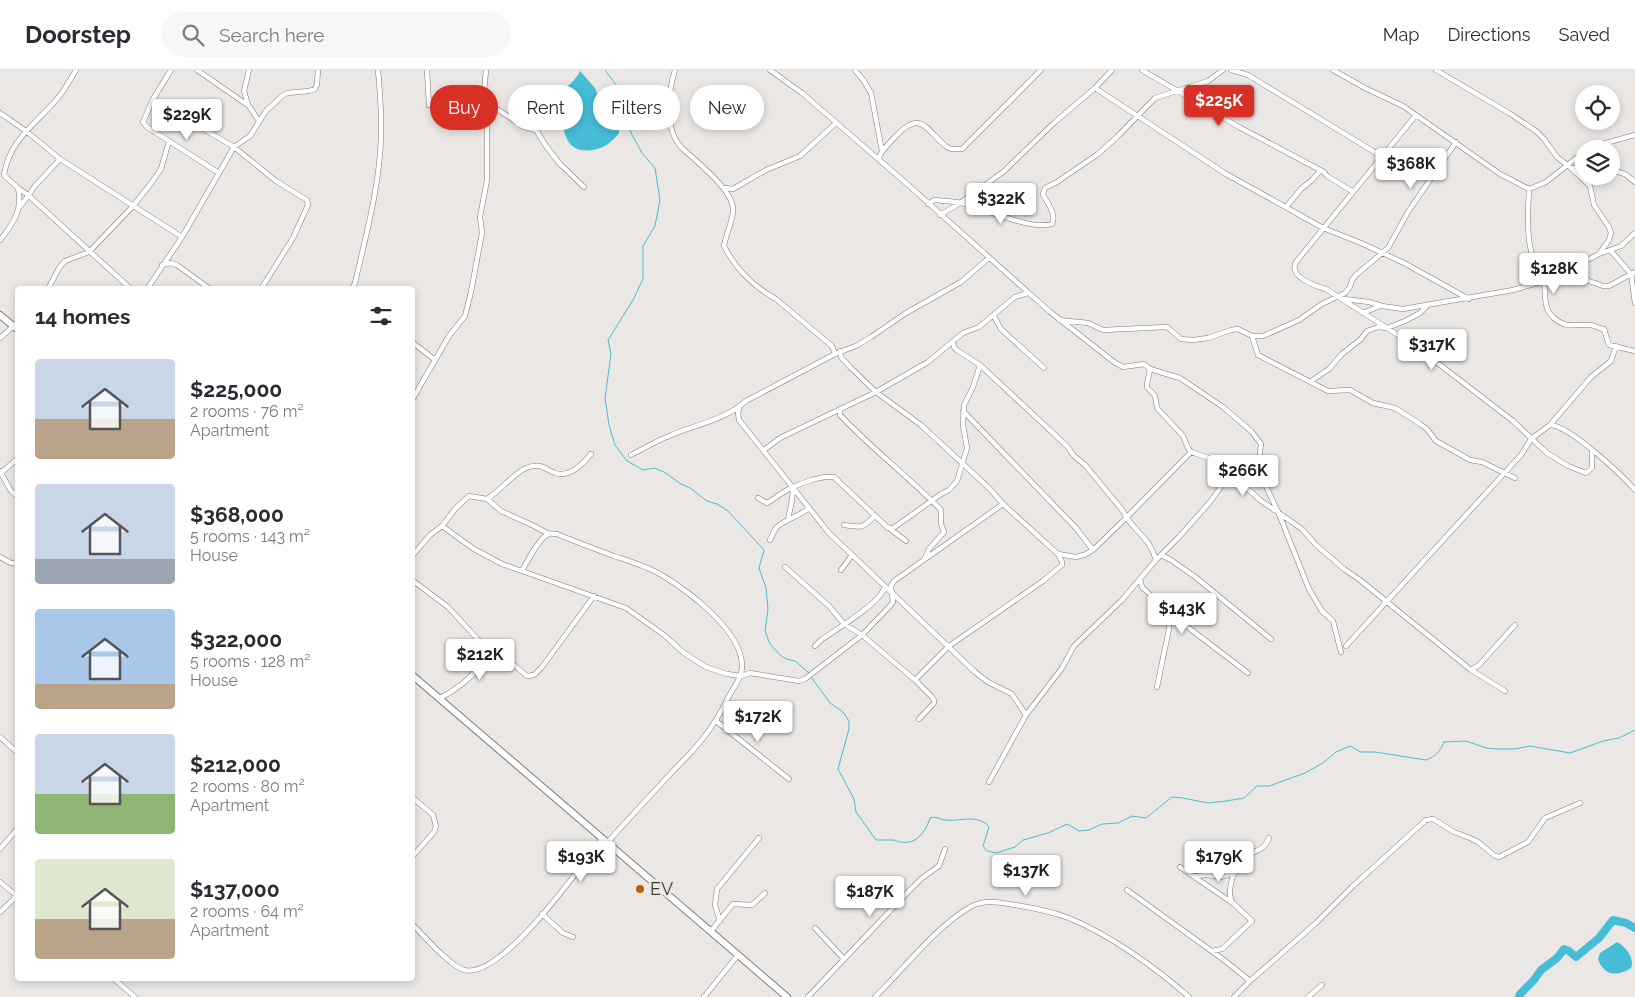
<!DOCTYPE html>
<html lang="en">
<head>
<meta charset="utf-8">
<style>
	:root { --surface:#fff; --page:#f7f7f7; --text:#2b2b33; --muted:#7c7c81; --line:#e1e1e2; --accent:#d93025 }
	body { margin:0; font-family:Raleway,sans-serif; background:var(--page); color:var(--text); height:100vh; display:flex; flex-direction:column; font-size:19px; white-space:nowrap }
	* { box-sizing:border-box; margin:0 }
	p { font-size:16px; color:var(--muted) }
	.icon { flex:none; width:28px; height:28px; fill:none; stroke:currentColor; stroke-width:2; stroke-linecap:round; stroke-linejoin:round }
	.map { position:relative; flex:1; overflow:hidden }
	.side { position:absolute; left:15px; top:216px; width:400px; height:695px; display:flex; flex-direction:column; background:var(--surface); border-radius:5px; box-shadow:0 2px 8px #0003 }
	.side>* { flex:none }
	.hud { position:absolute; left:430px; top:15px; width:475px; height:45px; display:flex; gap:10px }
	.fabs { position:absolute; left:1575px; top:15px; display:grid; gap:10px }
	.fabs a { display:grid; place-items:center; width:45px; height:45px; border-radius:50%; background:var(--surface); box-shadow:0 2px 8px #0003; font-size:25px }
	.price { position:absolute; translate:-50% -42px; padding:0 11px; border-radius:5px; background:#fff; color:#222; font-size:16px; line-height:32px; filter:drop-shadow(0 1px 2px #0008) }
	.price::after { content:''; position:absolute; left:50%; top:30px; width:15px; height:11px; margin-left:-8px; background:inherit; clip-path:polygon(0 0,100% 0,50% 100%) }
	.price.active { background:var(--accent); color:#fff }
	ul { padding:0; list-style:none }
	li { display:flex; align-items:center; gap:15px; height:125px; padding:0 20px }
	li span { display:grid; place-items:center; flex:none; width:140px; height:100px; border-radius:5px; color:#555 }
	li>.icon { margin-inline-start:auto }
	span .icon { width:60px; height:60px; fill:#fffc; stroke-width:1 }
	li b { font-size:21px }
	h2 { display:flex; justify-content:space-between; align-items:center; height:60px; padding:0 20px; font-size:21px }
	.chip { padding:0 18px; border-radius:22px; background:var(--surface); box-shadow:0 2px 8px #0003; font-size:18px; line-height:45px }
	.chip.active { background:var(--accent); color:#fff }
	header { display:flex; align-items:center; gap:30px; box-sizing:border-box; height:70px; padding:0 25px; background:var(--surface); border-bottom:1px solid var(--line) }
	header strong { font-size:24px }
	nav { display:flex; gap:28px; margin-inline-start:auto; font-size:18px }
	.search { width:350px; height:45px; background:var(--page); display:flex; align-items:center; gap:12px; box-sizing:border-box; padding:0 18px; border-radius:28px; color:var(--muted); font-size:19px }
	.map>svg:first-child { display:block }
</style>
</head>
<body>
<header>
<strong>Doorstep</strong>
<div class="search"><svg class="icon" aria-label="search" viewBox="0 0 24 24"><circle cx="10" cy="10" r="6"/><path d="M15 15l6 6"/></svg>Search here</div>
<nav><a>Map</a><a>Directions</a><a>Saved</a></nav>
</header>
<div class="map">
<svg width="1635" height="927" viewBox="0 0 1635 927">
	<rect width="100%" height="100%" fill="#ebe7e5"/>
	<path fill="#45bdd6" d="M580,1L595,18L599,28L607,38L619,50V63C616,67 612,71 608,74C596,82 574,85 567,69C561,58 563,36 562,23C568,14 575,12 580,1Z
		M1617,872C1626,877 1635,888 1631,898C1617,907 1604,906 1598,889L1600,883Z"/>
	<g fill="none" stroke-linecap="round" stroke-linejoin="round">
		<path stroke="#45bdd6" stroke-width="1" d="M605,0L620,20L623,37L631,63L642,83L655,98L660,130L655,156L643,176V209L633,230L608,270L611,284L605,328L609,355L615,375L627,391L643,400L654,398L664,402L681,414L690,418L707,431L717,434L728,441L764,480L759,498L766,518L768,539L765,561L770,574L780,585L786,589L795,591L809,603
			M811,607L830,633L843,642L849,651V659L838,699L854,729L856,742L876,770C882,770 888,770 893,770C896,770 898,772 901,772C917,775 926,761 930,748C936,746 939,749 945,750C960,752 978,743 989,757L983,776L987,781L996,783L1015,777L1023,770L1048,763L1067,754L1079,761L1089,760L1102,754L1118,753L1132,746L1146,748L1172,727L1183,728L1208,733L1226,731L1244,728L1257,716H1269L1305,703L1323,693L1336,682L1350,676L1361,682H1375L1426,690C1436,686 1440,682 1444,672L1466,671L1486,678L1497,679H1514L1530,676L1570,683L1603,671L1619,668L1635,660"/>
		<path stroke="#45bdd6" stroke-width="8" d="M1519,927L1520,924L1534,910L1541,900L1557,888L1564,879L1569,881L1576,887L1599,868L1613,850L1626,853L1635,858"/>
		<defs>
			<path id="minor" d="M171,0L153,29L143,52L147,57L219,103
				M197,0L249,36L259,51
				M427,0L429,35
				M675,0C668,23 664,58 681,77C695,91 736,121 733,142C732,153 726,164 724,176C735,198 754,217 776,229L832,276L835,284
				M770,0L802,23L906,113L1049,241L1114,292L1123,297L1144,294L1150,299L1180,308L1223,337L1251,361L1261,374L1258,399L1279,444L1309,519L1322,541L1333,551L1341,582
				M855,0L864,11L871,23L882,81
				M1142,0L1239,57L1324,102L1327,106L1352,121
				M1231,0L1248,5L1381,86
				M1333,0L1365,18L1403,36L1500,104L1529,119L1546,112L1584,82
				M1436,0L1509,43L1536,61L1544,69L1557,87L1571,98L1584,99
				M1095,18L1226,104L1264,125L1323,158L1361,173L1404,193L1469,229
				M153,29L234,77L276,111L307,130L308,135L293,168L261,219
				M485,31L524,57L536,60L546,76L560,94L584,117
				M248,35L244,21L249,0
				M0,43L26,61L60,89L182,167
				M1416,45L1296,192C1288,207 1315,216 1326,219L1418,278L1513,351L1547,383L1568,396L1586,403L1592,398V380
				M1590,79L1602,74L1635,65
				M878,89C882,80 889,73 897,65C922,38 928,63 947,77C951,80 956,79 962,79L1041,0
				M1571,98L1590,116L1594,135L1609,157L1611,163L1609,170L1599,184
				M1611,100L1625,104L1635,112
				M18,118L28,125L131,219
				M725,118L733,119L766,100L800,86L836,53
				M1529,119C1528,142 1526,166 1533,188C1535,196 1542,204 1544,213C1546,225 1543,239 1554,248C1567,259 1575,254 1590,255C1595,255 1599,259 1604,259L1609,275L1635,281
				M928,134L934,130C943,131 952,131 961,133C984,138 1032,161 1052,154C1057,144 1047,133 1043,124L1045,118L1057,112L1098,84L1117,67L1155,28L1208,11L1223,0
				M20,137L35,116L60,89
				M1286,137L1301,119L1312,110L1320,101
				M940,145L960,133L1003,102L1055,52L1095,18L1112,0
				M0,170C13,154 23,140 18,118L4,105C9,70 36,54 57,29C64,21 70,10 76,0
				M1611,181L1631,204L1635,233
				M162,195L171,193L177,195L210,219
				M1549,211L1586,210L1603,216H1609L1635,202
				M48,219L59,198L65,191L89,182L133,136L152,112L161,99L169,71
				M147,219L182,167L234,77L250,66L266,41L282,26L287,23L309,21L315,19L317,14L318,0
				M352,219L355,213C366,165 380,115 381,65C382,44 380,22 378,0
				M1344,229L1369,232L1382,236L1403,239L1513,220L1548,210L1599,184L1621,176L1635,163
				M1363,243L1380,236
				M994,246L1001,259L1044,298
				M1059,250L1088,253L1103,260L1167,257L1181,269L1193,270L1208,268L1231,260L1238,259L1252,266H1263L1299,250L1322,234L1345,223L1350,217L1352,210L1356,205L1388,178L1408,142L1456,72
				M1252,266L1258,285L1328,321L1350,320L1373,333L1395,338L1420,354L1427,359L1436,371L1456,382L1470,390L1482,392L1515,408
				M0,268L18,252
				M953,271L954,277L958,281L980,295L1067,376L1074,386L1085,395L1123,441C1132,461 1149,465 1156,490
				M412,272L435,290
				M840,281L841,287L850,297L876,322L921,355L990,419L1003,434L1058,484L1062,492V495L1043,511L949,576L915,610
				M1150,299L1147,314V317L1155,326L1157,338L1183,366L1188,378L1191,382L1212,389L1220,394L1260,430L1302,459L1316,475L1344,499L1360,510L1471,600L1479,595L1515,555
				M1311,311L1329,299L1342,284L1361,269L1367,261L1378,257L1387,258L1405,251L1420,243L1426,237
				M412,330L449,266L465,246L471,222L482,163L480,147L487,110V57L484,23L486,0
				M740,336L738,343L739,350L829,463L975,602L988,612L1012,624L1026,645
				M840,340V345C872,379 909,407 941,440V454L944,462L929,479L925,488
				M963,341L1076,458L1093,480
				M1550,355L1591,307L1611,291L1616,276
				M764,380L780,368L876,322L928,292L963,263L979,257L1015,227L1028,223
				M631,385C643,379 656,371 669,366C694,355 725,350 746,331L835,284L858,275L871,267L906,243L961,212L989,188
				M0,401L11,421L18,427
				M0,404L18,388
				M758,428L767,433C774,429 780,424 787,420C799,414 821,405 834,407L888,458H893L899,454L941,424L949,420L957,411L967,378L963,355L964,335L973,317L980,295
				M487,429L501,441L532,455L549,464
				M788,450C790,438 793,430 793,418
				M844,455C863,458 862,458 875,446
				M442,456L474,479L502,494L522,501C527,492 539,467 549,464C551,463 554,464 557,464C576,472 595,479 614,486C629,491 646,496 660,504C687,520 740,559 742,594C743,607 734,616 728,628C713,659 698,676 674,700C652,724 629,748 607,773
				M889,458L906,471
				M770,470C772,466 774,461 776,458C782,451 800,446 809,438
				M1058,484L1076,487L1084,485L1093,480L1126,448L1191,382
				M1161,485L1171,490L1194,506L1271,569
				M412,486L430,465L442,456L456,438L469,426L487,429C501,420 513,404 526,398C541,392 544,399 555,403C570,408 583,394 591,384
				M0,487L11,493L18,494
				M785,497L829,536L844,554L862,565L915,610L932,627L934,630V633L919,649
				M841,500L852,485
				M522,501L626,538L664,565L684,583L706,597L727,604L741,606L750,603L799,611L805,609L862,565L890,536L893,532L891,516L894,511L1003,434
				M1140,509L1142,517L1168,542L1248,603
				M412,510L448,537L484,576L498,581L527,606L534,605L542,597L594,526
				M815,576L821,570C834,561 880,533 883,520L887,519
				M1346,576L1521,385L1531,369L1550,355C1569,355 1622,405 1635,420
				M1471,600L1505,621
				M1157,617L1169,559L1168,542
				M440,628C459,618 475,606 486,587L484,576
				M716,651L789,709
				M0,667L18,683
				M989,712L1026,645L1062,598L1074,576L1122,530L1156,490L1179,467L1210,432L1223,414L1228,411L1241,413
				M412,727L433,745L436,756L434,762L412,787
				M0,779L18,758
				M1180,797L1234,834L1252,851L1222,879L1212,881
				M1194,806L1207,805L1221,807L1236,802
				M0,812L17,826
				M1127,820L1224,890L1250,911
				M1233,833C1225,822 1235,794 1245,787C1256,779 1263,782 1269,768
				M0,842L18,825
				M542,844L563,863L573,867
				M720,851L715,835L717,819L759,768
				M412,854C424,866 449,895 464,900C502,910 581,796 602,768
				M815,858L844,889
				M711,861L733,834L752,835L765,823
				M114,909L135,927
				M704,927L738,885
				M808,927L908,822L922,808L939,796L945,779
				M875,927C904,899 937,855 972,836C984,830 997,832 1009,834C1029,837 1050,841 1069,848C1110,865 1155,897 1189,927
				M1234,927L1250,911L1316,853L1353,816L1426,750L1433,749L1454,762L1470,768L1478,772L1495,786L1499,787L1528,772L1545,748L1580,733
				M1308,927L1322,915"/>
			<path id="secondary" d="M0,245L18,260
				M412,605L787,927"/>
		</defs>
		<use href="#minor" stroke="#7e7a79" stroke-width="5.5"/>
		<use href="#secondary" stroke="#7e7a79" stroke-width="8"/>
		<use href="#minor" stroke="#fff" stroke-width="4.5"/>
		<use href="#secondary" stroke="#fff" stroke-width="6"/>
	</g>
	<circle fill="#ba6100" stroke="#ebe7e5" stroke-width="2" cx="640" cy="819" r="5"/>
	<g text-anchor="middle" stroke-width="5" stroke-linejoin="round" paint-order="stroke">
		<g font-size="18" fill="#3c3a39" stroke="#ebe7e5" text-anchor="start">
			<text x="650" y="825">EV</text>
		</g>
	</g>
</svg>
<div class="fabs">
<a><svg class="icon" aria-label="locate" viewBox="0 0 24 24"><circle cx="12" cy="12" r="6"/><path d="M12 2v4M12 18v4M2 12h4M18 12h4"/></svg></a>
<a><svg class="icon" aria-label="layers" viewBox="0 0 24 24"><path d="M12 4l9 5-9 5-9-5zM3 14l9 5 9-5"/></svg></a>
</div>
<b class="price active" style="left:1219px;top:57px">$225K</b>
<b class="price" style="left:187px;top:71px">$229K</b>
<b class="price" style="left:1411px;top:120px">$368K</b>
<b class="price" style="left:1001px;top:155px">$322K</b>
<b class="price" style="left:1554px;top:225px">$128K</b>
<b class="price" style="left:1432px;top:301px">$317K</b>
<b class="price" style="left:1243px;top:427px">$266K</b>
<b class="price" style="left:1182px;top:565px">$143K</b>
<b class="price" style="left:480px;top:611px">$212K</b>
<b class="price" style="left:758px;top:673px">$172K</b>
<b class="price" style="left:581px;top:813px">$193K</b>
<b class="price" style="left:1219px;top:813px">$179K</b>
<b class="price" style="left:1026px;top:827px">$137K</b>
<b class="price" style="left:870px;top:848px">$187K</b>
<div class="hud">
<a class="chip active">Buy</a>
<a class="chip">Rent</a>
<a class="chip">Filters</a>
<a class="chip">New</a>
</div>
<section class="side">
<h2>14 homes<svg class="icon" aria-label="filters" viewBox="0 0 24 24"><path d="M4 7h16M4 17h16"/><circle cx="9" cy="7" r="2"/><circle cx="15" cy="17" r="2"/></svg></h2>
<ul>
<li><span style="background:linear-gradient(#c9d6e8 60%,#b9a48a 0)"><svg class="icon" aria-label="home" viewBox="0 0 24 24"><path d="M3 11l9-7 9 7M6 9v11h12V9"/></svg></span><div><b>$225,000</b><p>2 rooms · 76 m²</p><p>Apartment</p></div></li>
<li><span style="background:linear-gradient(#c9d6e8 75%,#9aa5b1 0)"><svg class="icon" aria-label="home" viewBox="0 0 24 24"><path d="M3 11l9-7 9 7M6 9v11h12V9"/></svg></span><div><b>$368,000</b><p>5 rooms · 143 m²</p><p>House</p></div></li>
<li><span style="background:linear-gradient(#a9c7e8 75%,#b9a48a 0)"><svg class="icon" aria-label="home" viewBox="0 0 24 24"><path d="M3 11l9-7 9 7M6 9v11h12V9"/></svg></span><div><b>$322,000</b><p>5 rooms · 128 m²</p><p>House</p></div></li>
<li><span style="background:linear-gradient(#c9d6e8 60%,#8fb573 0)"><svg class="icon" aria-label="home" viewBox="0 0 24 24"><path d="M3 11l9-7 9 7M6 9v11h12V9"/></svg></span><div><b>$212,000</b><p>2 rooms · 80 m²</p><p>Apartment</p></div></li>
<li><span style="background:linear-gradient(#dfe7d0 60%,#b9a48a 0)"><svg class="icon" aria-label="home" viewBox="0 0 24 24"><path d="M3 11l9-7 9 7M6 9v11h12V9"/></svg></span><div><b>$137,000</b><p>2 rooms · 64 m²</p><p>Apartment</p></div></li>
</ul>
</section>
</div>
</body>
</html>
